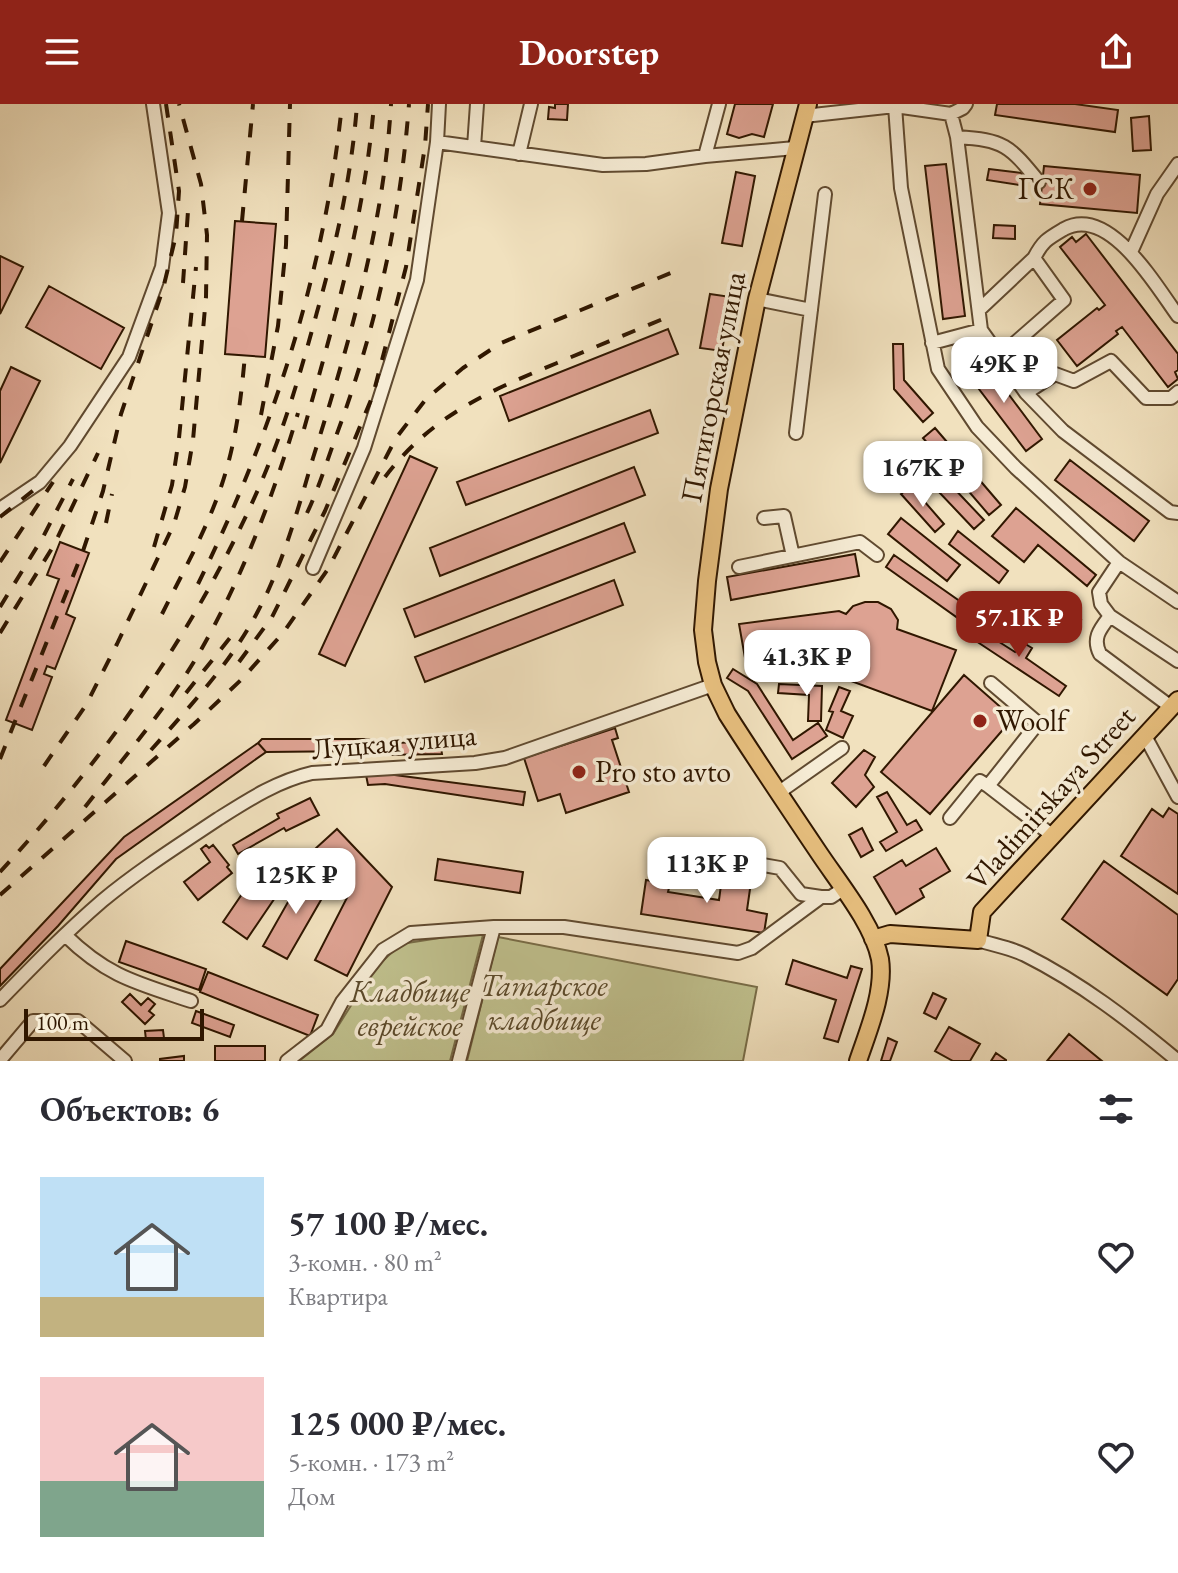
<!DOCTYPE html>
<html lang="ru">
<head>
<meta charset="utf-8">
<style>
	:root { --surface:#fff; --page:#f7f7f7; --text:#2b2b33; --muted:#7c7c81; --accent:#8f2418 }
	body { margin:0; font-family:"EB Garamond",serif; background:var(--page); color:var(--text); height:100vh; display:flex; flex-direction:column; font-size:30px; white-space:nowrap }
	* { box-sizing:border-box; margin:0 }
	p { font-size:26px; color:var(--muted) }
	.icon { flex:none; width:44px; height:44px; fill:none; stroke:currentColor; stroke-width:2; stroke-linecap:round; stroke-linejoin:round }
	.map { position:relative; height:957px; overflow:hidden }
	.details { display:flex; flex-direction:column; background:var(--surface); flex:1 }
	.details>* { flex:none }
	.scale { position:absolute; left:24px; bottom:20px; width:180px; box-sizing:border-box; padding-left:8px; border:4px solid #301700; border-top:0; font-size:22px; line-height:28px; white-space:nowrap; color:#301700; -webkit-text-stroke:6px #f6ecd5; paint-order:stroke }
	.price { position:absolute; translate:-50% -68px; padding:0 18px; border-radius:16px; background:#fff; color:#222; font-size:26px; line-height:52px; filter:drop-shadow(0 2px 4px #0008) }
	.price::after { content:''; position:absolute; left:50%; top:48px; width:24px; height:18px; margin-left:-12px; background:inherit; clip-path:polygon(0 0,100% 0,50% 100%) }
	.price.active { background:var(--accent); color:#fff }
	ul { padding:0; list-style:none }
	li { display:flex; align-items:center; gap:24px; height:200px; padding:0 40px }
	li span { display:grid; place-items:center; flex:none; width:224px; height:160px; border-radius:0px; color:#555 }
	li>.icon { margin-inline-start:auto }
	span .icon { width:96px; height:96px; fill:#fffc; stroke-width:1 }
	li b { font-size:34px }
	h2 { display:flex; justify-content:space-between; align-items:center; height:96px; padding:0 40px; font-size:34px }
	header { display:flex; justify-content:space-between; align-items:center; height:104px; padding:0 40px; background:var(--accent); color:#fff; font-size:36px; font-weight:700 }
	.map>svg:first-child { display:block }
</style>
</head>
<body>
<header><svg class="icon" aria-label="menu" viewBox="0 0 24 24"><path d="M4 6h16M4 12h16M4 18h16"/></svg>Doorstep<svg class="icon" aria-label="share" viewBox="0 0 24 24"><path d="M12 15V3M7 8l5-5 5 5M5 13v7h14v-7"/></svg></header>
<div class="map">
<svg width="1178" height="957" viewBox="0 0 1178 957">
	<rect width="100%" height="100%" fill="#f1e1be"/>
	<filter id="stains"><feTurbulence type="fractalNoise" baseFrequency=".0025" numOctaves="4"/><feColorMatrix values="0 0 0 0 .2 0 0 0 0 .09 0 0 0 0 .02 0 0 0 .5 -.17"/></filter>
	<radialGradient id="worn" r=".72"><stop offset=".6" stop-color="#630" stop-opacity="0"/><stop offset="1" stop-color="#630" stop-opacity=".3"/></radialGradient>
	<path fill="#c0c18e" stroke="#786c47" stroke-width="2" d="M484,827L450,957H299L333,930L374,865L401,840Z
		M498,833L757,883L743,957H467Z"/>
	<path fill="#dda292" stroke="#301700" stroke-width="2" d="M555,0H568L567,16L548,15L549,3L555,4Z
		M735,0H773L764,33L752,30L739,34L727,30Z
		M997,0H1075L1118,6L1115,28L995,11Z
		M1149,12L1151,46L1133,47L1131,14Z
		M946,60L965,212L943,215L925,62Z
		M1044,62L1140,71L1137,109L1040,100Z
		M989,65L1022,69L1020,81L987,76Z
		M736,68L755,72L742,142L722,139Z
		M235,117L276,120L265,253L225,250Z
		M994,121L1015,122V135L993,134Z
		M1086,130L1178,250V266L1175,268L1178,275L1168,283L1122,223L1116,227L1118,230L1077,262L1057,236L1097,204L1099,206L1105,201L1060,143L1072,133L1076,138Z
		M0,152L23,163L0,210Z
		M49,182L124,224L101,265L26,223Z
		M710,190L731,193L722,247L700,244Z
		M668,225L678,250L509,317L500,292Z
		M893,240H903L904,276L933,309L923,318L894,285Z
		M983,256L1042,335L1026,347L966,268Z
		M11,263L40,277L0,359V287Z
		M650,306L658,329L466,401L457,378Z
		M935,324L1001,401L989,411L923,334Z
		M897,340L902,367L890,370L884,343Z
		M410,352L437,364L345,562L319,550Z
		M1070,356L1149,417L1134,437L1055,376Z
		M930,359L984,416L974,425L920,368Z
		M634,363L645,391L440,472L430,444Z
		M911,382L944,420L935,428L901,390Z
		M1016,404L1096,471L1087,482L1038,441L1024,458L992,432Z
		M901,414L960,461L947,477L888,430Z
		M624,419L635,448L415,533L404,505Z
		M958,427L1008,467L999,479L949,440Z
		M60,438L89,449L66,510L75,514L55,565L47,562L44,570L52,573L32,626L6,616L59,475L47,471Z
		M855,450L859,472L731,496L727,473Z
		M894,451L971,505L962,517L886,463Z
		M614,476L623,501L425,578L415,553Z
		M865,498H878L891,505L898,516L897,525L956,546L932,607L827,568L766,576L763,562L747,565L739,520L839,507L846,510L853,502Z
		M1074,511L1081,516L1072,529L1065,524Z
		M990,516L1000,522L993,534L1015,548L1022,538L1032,544L1026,554L1066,582L1059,592L976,537Z
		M733,565L757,580L793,636L818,619L827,632L792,655L748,587L727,574Z
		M964,571L1013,614L930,710L881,668Z
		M779,580L822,582L821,617H808L809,591L778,589Z
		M839,583L850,587L841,607L853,612L843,634L826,626L833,608L829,607Z
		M615,624L618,634L612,636L629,688L566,709L560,690L538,697L524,654Z
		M262,635H363L396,639L440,637L442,650L380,651L361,647L266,648L258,639Z
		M258,639L266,648L116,755L58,822L0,882V865L124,733Z
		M864,646L875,653L865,671L874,683L856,703L832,679Z
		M387,670L525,688L523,701L385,680L368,681L366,671Z
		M887,688L907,721L916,716L922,726L886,747L880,738L897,728L877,693Z
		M310,694L319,711L286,727L284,724L238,750L233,741L279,714L277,710Z
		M1169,704L1178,710V790L1121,752L1152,705L1163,713Z
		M862,724L873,746L861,753L849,731Z
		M337,725L392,783L347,872L315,856L352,784L315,745Z
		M206,741L209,744L213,741L229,761L227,763L232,769L198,796L184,778L210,758L201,745Z
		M936,744L950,767L920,785L924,793L896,810L874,773L902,756L906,762Z
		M438,755L523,768L520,789L435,776Z
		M1104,757L1178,811V875L1167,891L1062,815Z
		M259,765L283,782L247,835L223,818Z
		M723,766L752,771L747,806L767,810L764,829L641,810L646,776L670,780L668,788L719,796Z
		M305,768L329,782L287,855L263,842Z
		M126,837L206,865L199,886L119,858Z
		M793,856L847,874L851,862L862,865L838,938L824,934L836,896L786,880Z
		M208,868L318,911L310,932L200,888Z
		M933,889L946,895L936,915L924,909Z
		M130,890L141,901L148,894L155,900L149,907L154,911L145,920L122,898Z
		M196,907L234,921L230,933L192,919Z
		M949,923L980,940L970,957H953L935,947Z
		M163,926L164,934L146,936L145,927Z
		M1069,930L1102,957H1047Z
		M888,934L897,938L890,957H881Z
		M215,942H265V957H215Z
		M996,949L1006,956V957H991Z
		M184,952V957H160V955Z"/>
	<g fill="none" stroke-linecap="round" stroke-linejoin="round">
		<defs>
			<path id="minor" d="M895,2L901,84L938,265L977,323L1016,364L1119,458L1178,498
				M951,10L957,33L981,226L1026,289L1063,327L1170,408L1178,409
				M804,12L895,2L951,10L963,4L966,0
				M957,33C1004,36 1009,41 1039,78
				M437,38L603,61L646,60L705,52L795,44
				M474,43L477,0
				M519,50L531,0
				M705,52L719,0
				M1131,148L1157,90L1178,60
				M757,195L811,206
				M979,206L1034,154
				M932,239L981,226
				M999,253L1064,196L1034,154C1043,137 1047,135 1064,125C1109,100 1156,182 1178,212
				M1026,289L1055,270L1074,277L1111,257L1146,294H1171L1178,288
				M796,329L825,90
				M0,405L40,378L70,342L129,253L162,163L169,109L153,0
				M764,414L784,412L793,452
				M739,463L860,438L877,451
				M313,464L364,344L417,176L437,38L439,0
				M1110,512L1101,500L1099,488L1119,458
				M991,579L1038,619L988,682L1053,732
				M1171,603L1100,550C1092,534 1100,525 1110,512L1178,557
				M1145,632L1178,693
				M778,689L842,644
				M950,714L980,677L988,682
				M669,744L780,764L801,790L821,793
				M65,831C108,873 137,879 191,897
				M978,836C993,841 1011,844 1025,851C1081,879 1130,917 1178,957
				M0,896C33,862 66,828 102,797C138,767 179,741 218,715C248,696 277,677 312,669L475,659L505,654L713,581
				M0,956L33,917H78L125,957
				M287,957L327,926L342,898L383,846L411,829L494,823H564L738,849L752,844L821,793H831L843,785
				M459,957L494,823"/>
			<path id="major" d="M808,0L757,195L719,385L707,477L703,526L707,558L713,581L727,610C757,657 788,703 819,749C839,779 873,820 880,855C885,888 868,927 858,957
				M873,835L890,830L978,836L982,808L1178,596"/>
		</defs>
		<use href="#minor" stroke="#604a30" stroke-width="16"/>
		<use href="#major" stroke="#301700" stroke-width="20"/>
		<use href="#minor" stroke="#f6ecd5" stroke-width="12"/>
		<use href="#major" stroke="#e8c07f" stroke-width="16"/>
		<path stroke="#301700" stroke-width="4" stroke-dasharray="14 14" stroke-linecap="butt" d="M242,117L253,0
			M183,179L188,107
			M261,311L278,222L286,141L290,0
			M304,325C334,218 365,112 374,0
			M385,373C431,312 489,287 557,259C595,243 632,228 670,212
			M307,409C318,386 326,360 335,335C376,225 400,117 409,0
			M0,413L40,381
			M106,419L112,390
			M154,443L172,381L179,334L196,163
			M0,458L53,378
			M198,480C272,330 325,168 342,0
			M0,503L43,433L73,375
			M162,510C183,468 207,425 222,380C236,338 241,295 245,251
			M0,529L54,441L98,349
			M239,558L272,513L325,407L373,291L406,163L425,42L428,0
			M186,589L233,530
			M151,646C190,602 231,559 258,507C282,463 299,402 313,354C349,239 384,121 391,0
			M0,655L83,447L103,387L121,310L163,185L176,131L179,87L166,0
			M44,662L86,601L117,540L174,420L185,383L193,336L206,193L207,131L201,80L179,0
			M85,703C124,653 166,605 198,551C242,475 273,393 298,309
			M0,768C105,654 198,524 260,381C284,326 301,267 317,208C336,141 352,70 357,0
			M0,791L194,620L242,575L283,529L328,465L396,334L426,295L463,264L501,239L678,166"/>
	</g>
	<g fill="#8f2418" stroke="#f6ecd5" stroke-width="3">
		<circle cx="1090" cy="85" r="8"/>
		<circle cx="980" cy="617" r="8"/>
		<circle cx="579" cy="668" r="8"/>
	</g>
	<g text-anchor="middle" stroke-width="7" stroke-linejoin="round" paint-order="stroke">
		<g font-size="30" fill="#301700" stroke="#f6ecd5" text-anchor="start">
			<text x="1074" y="95" text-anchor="end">ГСК</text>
			<text x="996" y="627">Woolf</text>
			<text x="595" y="678">Pro sto avto</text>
		</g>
		<g font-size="30" fill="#301700" stroke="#f6ecd5">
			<text transform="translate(713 283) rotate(-79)" y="10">Пятигорская улица</text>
			<text transform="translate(394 638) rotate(-5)" y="10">Луцкая улица</text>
			<text transform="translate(1051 694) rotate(-48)" y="10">Vladimirskaya Street</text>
		</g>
		<g font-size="30" font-style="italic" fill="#5b4a2b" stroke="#f6ecd5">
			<text x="544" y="892">Татарское<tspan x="544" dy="34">кладбище</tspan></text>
			<text x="410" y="898">Кладбище<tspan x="410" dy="34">еврейское</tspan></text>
		</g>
	</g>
	<rect width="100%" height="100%" filter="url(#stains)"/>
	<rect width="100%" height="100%" fill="url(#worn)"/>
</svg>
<div class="scale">100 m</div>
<b class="price" style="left:1004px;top:301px">49K ₽</b>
<b class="price" style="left:923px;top:405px">167K ₽</b>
<b class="price active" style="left:1019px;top:555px">57.1K ₽</b>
<b class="price" style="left:807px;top:594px">41.3K ₽</b>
<b class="price" style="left:707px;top:801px">113K ₽</b>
<b class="price" style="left:296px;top:812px">125K ₽</b>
</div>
<section class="details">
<h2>Объектов: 6<svg class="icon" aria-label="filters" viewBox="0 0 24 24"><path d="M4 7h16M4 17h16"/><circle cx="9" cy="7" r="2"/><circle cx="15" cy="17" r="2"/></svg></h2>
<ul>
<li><span style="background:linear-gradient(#bfe0f5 75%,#c2b280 0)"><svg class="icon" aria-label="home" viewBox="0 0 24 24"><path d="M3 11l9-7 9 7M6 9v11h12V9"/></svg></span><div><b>57 100 ₽/мес.</b><p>3-комн. · 80 m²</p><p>Квартира</p></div><svg class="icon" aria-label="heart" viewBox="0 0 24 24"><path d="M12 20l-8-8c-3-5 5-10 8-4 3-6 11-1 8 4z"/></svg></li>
<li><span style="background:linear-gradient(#f6c9c9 65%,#7fa58c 0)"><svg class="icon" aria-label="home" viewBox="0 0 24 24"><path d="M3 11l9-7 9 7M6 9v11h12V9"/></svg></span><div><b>125 000 ₽/мес.</b><p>5-комн. · 173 m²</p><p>Дом</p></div><svg class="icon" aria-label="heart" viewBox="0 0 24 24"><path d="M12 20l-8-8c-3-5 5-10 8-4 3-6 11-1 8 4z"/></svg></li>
</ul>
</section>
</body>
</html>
